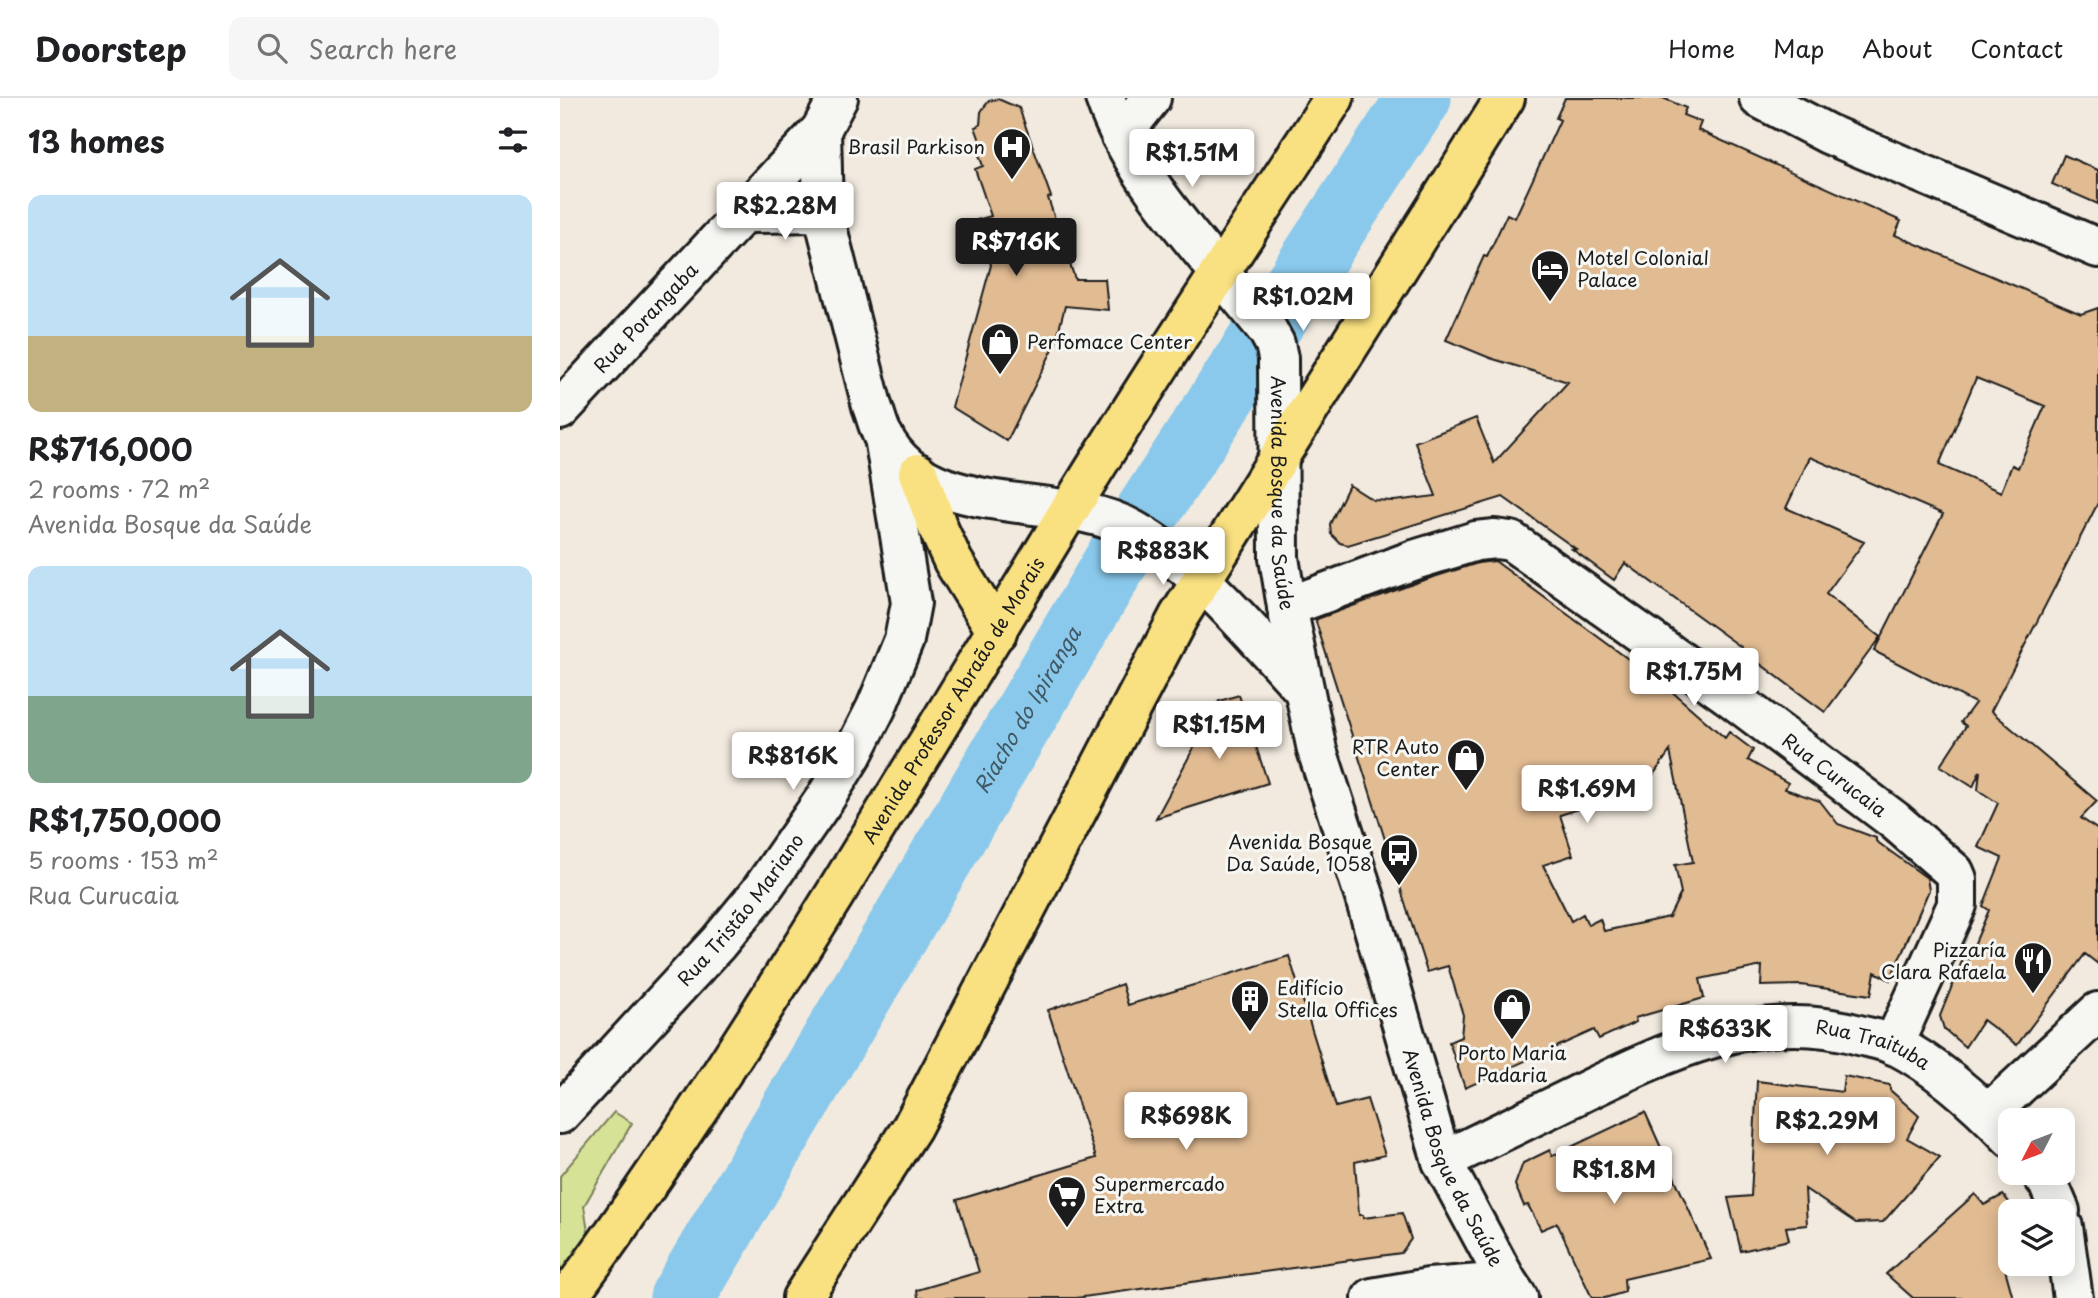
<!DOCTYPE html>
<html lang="en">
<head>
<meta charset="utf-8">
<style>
	:root { --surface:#fff; --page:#f6f6f6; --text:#202124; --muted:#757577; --line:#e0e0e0; --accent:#1c1c1c }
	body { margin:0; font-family:"Playpen Sans",sans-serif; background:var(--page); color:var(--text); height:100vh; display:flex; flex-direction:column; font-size:26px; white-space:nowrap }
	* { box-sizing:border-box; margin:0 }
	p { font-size:23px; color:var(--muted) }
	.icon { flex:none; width:38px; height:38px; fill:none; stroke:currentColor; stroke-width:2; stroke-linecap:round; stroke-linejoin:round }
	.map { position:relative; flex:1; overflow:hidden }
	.details { display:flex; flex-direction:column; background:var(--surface); width:560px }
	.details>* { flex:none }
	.needle { width:46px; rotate:228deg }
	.controls { position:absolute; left:1438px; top:1010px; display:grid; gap:14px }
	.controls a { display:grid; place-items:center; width:77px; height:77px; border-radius:14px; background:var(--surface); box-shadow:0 4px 18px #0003; font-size:35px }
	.price { position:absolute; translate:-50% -60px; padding:0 16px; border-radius:7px; background:#fff; color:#222; font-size:23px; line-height:46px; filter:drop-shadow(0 2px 4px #0008) }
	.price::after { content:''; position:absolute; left:50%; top:42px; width:21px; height:16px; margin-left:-10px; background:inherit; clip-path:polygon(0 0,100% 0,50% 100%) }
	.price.on { background:var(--accent); color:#fff }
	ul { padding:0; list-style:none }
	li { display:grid; align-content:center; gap:14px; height:371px; padding:0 28px }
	li span { display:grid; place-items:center; height:217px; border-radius:14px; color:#555 }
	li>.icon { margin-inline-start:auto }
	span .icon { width:126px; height:126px; fill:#fffc; stroke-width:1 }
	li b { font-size:30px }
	h2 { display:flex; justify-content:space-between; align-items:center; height:84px; padding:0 28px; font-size:30px }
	header { display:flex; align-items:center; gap:42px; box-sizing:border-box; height:98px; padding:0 35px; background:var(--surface); border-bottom:2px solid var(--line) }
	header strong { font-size:33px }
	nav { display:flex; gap:38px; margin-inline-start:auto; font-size:24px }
	.search { width:490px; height:63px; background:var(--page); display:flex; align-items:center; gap:18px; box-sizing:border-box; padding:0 24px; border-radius:14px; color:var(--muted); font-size:26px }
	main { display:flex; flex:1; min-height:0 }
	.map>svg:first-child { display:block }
</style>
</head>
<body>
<header>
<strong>Doorstep</strong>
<div class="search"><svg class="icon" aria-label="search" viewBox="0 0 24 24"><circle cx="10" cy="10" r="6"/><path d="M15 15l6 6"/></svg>Search here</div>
<nav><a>Home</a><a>Map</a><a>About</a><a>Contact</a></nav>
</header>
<main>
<section class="details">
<h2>13 homes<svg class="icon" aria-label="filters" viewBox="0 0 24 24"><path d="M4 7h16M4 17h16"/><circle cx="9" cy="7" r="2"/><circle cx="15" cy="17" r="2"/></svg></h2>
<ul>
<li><span style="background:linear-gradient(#bfe0f5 65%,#c2b280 0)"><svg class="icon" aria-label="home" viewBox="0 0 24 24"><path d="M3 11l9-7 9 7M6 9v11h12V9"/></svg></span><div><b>R$716,000</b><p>2 rooms · 72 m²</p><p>Avenida Bosque da Saúde</p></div></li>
<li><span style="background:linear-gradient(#bfe0f5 60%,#7fa58c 0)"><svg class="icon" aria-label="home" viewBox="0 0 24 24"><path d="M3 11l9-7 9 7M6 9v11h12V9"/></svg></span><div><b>R$1,750,000</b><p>5 rooms · 153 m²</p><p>Rua Curucaia</p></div></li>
</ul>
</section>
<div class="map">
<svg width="1538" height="1200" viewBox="0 0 1538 1200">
	<rect width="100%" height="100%" fill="#f2eadf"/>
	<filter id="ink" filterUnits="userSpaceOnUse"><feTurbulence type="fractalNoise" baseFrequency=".0143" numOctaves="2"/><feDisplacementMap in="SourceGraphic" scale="14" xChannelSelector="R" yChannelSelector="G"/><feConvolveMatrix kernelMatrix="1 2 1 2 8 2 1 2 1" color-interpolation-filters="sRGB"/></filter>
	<g filter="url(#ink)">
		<path fill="#d6e396" stroke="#798059" stroke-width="2" d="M54,1014L72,1025L24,1108L29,1141L0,1178V1078Z"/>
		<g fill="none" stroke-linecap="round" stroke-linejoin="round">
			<path stroke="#8ac9eb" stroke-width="65" id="s1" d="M122,1200L562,453L859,0"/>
		</g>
		<path fill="#e1bb92" stroke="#1c1c1c" stroke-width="2" fill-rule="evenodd" d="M1005,0H1103L1126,10L1123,17L1141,24L1138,32L1341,123L1335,137L1521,216L1538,210V405L1431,613L1537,703L1521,720L1538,732V866L1525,856L1457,947L1423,922L1405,949L1384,931L1380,918L1402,863L1406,866L1429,812L1423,808L1442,760L1418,749L1438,705L1418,692L1420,673L1413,689L1380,668L1406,628L1401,624L1415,605L1314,553L1383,416L1250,359L1226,410L1304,444L1266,496L1320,539L1265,614L1180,551L1181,549L1065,465L1054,482L1012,451H1016L943,399L788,447L780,445L771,436L770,426L789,387L813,402L834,403L876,398L855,344L916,320L934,365L1008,284L930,260L886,242L924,158L927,159L947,116L955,120L1000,22L996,20ZM1416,280L1485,308L1458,370L1452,367L1441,394L1379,367Z
			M438,1L459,10L491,99L488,100L515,181H545L548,212L505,208L495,247L447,343L392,309L431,167L417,122L431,118L415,71L423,68L416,49L422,48L415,29L420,27L421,14L424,9L429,3Z
			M1504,57L1538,72V106L1492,86Z
			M935,463L1109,591L1165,640L1169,634L1193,652L1188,662L1228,685L1225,691L1260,703L1278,726L1316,740V743L1367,780L1369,792L1330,882L1315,874L1311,897L1241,887L1201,888L1202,868L1140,881L1144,900L1075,920L1076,924L1039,941L1034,932L905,990L889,944L901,939L903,917L888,868L867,874L756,524L757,521L861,483L918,465ZM1110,653L1133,764L1115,767L1121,795L1109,819L1044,833L1040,821L1028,827L1023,816L1011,823L983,767L1013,757L1000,717L1053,700L1070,675L1086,687Z
			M679,597L708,685L596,720L659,603Z
			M729,858L776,1009L807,1001L825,1057L795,1064L799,1117H803V1120L842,1115L851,1141L841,1155L516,1200H358L357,1192L419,1174L397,1102L536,1060L488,912L562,886L568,907Z
			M1284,978L1330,987V992L1359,1018L1347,1040L1380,1059L1323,1124L1296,1125L1245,1091L1247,1127L1226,1129L1229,1142L1181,1153L1168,1100L1191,1098L1197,983L1282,994Z
			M1085,1014L1151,1161L1064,1181L1065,1194L1045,1200H1032L997,1125L981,1132L968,1107L964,1108L955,1087L963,1065L990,1052L992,1058Z
			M1415,1096L1424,1107L1443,1097L1457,1113H1451V1166H1467L1445,1171L1453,1200H1353L1326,1176Z"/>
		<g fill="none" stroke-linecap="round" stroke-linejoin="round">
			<defs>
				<g id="minor">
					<path id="s2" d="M545,0C573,84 653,163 708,233L715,246L718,260L719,460L727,509L757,652L805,800L882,1063L947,1184L958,1200"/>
					<path d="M1199,0L1268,36L1538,150"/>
					<path d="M261,32L263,114L312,308C316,318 318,329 323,338C369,426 500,390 573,432C639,469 692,536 743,591"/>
					<path d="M561,38L591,0"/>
					<path d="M185,115L263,114"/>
					<path id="s3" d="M0,312L261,32L278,0"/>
					<path id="s4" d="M727,509L854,462L916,443L935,441L951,443L1168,597L1334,722L1394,774L1397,781V807L1333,947"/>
					<path id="s5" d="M0,1016L158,845L200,794L266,699L292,657L316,610L344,542L351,505L324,339"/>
					<path d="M1428,1016L1538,914"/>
					<path id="s6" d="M882,1063C925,1042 968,1021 1011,1000C1101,956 1197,907 1299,937C1311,940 1324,942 1335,947C1378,969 1418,1005 1451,1040"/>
					<path d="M1480,1074L1488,1085L1500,1113"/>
					<path d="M1503,1129L1513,1200"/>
					<path d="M812,1200L869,1190L947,1184"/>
				</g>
				<g id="major">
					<path d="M358,375L378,430L393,463L437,534"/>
					<path id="s7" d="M7,1200C105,1067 193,928 280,788C349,676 417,565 485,452C577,299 676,150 774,0"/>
					<path d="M242,1200L352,1029L619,518L945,0"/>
				</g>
			</defs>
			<use href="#minor" stroke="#1c1c1c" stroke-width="44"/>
			<use href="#major" stroke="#1c1c1c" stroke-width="44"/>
			<use href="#minor" stroke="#f6f6f2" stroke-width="38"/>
			<use href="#major" stroke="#f9e181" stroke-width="38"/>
		</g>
	</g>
	<defs>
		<symbol id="hospital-pin" viewBox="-11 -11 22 30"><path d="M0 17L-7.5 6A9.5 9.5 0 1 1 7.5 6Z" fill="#1c1c1c" stroke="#f6f6f2"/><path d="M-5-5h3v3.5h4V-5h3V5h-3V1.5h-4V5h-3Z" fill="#fff"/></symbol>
		<symbol id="hotel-pin" viewBox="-11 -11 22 30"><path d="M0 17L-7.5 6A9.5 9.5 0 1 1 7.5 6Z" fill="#1c1c1c" stroke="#f6f6f2"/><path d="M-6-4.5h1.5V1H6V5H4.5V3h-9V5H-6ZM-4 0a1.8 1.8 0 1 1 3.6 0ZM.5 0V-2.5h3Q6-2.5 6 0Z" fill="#fff"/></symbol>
		<symbol id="shop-pin" viewBox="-11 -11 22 30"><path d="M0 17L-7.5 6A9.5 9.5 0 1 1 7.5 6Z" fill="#1c1c1c" stroke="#f6f6f2"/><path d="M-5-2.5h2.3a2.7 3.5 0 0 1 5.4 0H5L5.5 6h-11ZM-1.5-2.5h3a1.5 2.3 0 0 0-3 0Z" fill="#fff"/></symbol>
		<symbol id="bus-pin" viewBox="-11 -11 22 30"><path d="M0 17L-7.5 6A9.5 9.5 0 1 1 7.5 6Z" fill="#1c1c1c" stroke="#f6f6f2"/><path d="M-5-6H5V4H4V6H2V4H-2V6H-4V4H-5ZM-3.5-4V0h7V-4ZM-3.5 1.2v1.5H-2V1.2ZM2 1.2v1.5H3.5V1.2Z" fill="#fff"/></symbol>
		<symbol id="restaurant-pin" viewBox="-11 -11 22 30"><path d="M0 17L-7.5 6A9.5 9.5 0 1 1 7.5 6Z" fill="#1c1c1c" stroke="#f6f6f2"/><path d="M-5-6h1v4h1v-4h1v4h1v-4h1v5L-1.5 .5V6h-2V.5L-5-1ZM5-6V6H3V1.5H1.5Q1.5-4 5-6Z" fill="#fff"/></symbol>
		<symbol id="building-pin" viewBox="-11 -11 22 30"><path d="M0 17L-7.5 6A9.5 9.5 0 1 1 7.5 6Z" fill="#1c1c1c" stroke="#f6f6f2"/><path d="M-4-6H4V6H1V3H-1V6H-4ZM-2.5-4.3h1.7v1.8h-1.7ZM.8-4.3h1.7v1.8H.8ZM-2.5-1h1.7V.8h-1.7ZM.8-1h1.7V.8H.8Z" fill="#fff"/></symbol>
		<symbol id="supermarket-pin" viewBox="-11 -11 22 30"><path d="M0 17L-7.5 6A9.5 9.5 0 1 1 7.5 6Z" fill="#1c1c1c" stroke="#f6f6f2"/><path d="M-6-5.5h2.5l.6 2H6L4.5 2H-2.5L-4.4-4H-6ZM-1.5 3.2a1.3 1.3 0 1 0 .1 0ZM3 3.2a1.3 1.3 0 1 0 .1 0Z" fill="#fff"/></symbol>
	</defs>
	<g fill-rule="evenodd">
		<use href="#hospital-pin" x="430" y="27" width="44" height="60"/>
		<use href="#hotel-pin" x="968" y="149" width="44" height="60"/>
		<use href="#shop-pin" x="418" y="222" width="44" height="60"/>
		<use href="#shop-pin" x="884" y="638" width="44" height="60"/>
		<use href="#bus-pin" x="817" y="733" width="44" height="60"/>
		<use href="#restaurant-pin" x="1451" y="841" width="44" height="60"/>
		<use href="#building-pin" x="668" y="879" width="44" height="60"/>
		<use href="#shop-pin" x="930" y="887" width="44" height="60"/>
		<use href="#supermarket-pin" x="485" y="1075" width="44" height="60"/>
	</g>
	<g text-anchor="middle" stroke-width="6" stroke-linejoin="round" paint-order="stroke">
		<g font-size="19" fill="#1c1c1c" stroke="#f6f6f2" text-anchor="end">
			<text x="425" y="56">Brasil Parkison</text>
			<text x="1017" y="167" text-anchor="start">Motel Colonial<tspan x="1017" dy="22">Palace</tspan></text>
			<text x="467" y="251" text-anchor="start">Perfomace Center</text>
			<text x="879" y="656">RTR Auto<tspan x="879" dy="22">Center</tspan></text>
			<text x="812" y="751">Avenida Bosque<tspan x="812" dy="22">Da Saúde, 1058</tspan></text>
			<text x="1446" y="859">Pizzaría<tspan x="1446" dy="22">Clara Rafaela</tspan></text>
			<text x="717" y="897" text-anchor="start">Edifício<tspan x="717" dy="22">Stella Offices</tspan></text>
			<text x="952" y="962" text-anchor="middle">Porto Maria<tspan x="952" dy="22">Padaria</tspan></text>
			<text x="534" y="1093" text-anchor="start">Supermercado<tspan x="534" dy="22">Extra</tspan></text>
		</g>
		<g font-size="19" fill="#1c1c1c" stroke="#f6f6f2">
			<text dy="7" stroke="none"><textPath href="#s3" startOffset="126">Rua Porangaba</textPath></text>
			<text dy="7" stroke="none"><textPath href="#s2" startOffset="450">Avenida Bosque da Saúde</textPath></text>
			<text dy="7" stroke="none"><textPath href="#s7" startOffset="712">Avenida Professor Abraão de Morais</textPath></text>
			<text dy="7" stroke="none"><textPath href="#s4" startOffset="635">Rua Curucaia</textPath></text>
			<text dy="7" stroke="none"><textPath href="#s5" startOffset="273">Rua Tristão Mariano</textPath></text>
			<text dy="7" stroke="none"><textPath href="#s6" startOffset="462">Rua Traituba</textPath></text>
			<text dy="7" stroke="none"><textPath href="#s2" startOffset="1141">Avenida Bosque da Saúde</textPath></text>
		</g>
		<g font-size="21" font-style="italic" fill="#425964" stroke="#f6f6f2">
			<text dy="7" stroke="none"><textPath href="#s1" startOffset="682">Riacho do Ipiranga</textPath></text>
		</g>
	</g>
</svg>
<div class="controls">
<a><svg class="needle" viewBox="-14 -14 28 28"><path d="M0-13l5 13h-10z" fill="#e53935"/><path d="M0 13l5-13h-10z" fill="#757577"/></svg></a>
<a><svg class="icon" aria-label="layers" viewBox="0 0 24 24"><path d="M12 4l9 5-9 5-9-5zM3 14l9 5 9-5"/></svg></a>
</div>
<b class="price" style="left:632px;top:91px">R$1.51M</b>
<b class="price" style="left:225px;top:144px">R$2.28M</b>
<b class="price on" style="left:456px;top:180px">R$716K</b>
<b class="price" style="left:743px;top:235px">R$1.02M</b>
<b class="price" style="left:603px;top:489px">R$883K</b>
<b class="price" style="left:1134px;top:610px">R$1.75M</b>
<b class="price" style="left:659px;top:663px">R$1.15M</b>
<b class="price" style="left:233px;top:694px">R$816K</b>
<b class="price" style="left:1027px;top:727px">R$1.69M</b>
<b class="price" style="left:1165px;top:967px">R$633K</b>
<b class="price" style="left:626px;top:1054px">R$698K</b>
<b class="price" style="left:1267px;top:1059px">R$2.29M</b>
<b class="price" style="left:1054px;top:1108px">R$1.8M</b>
</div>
</main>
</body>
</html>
